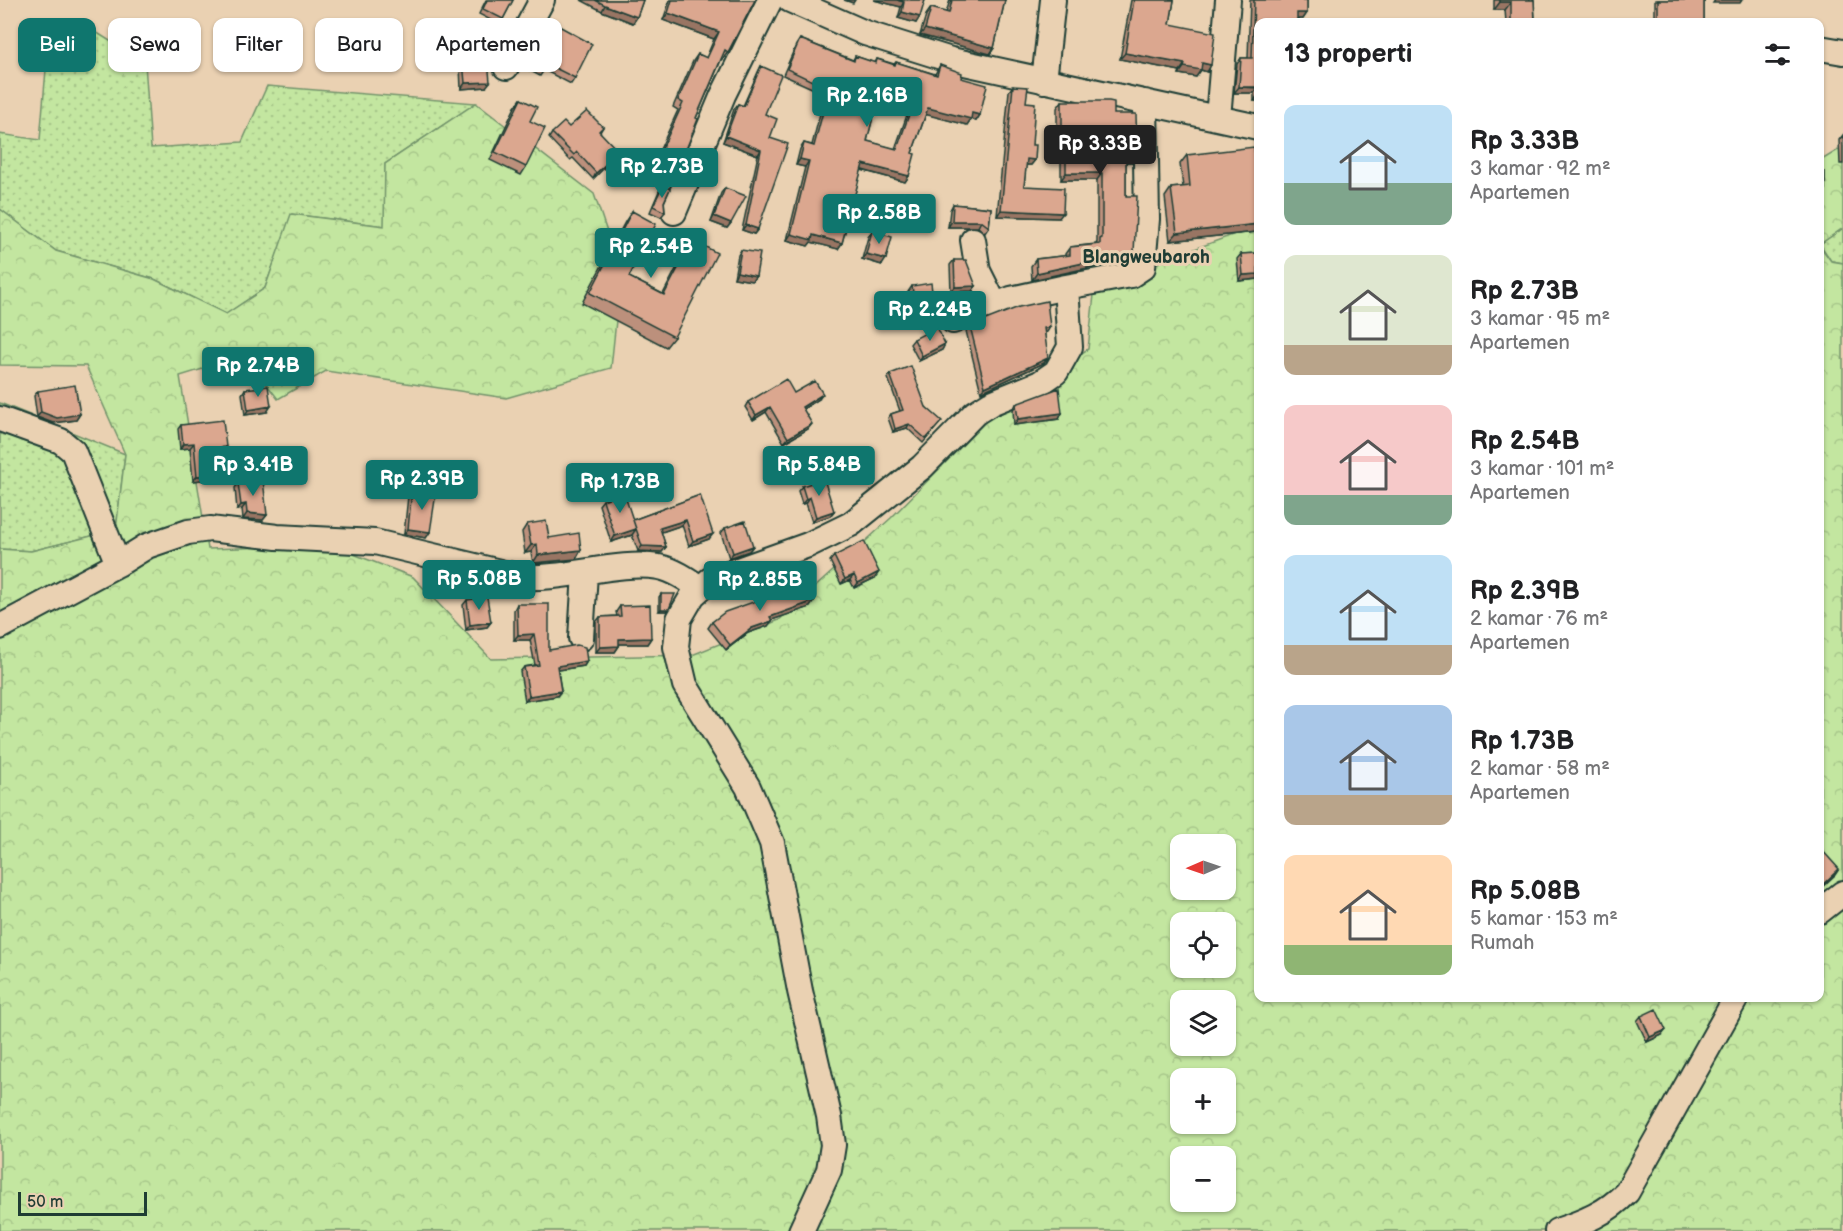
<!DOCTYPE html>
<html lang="id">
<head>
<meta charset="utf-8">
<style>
	:root { --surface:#fff; --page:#f6f6f6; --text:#202124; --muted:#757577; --accent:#0f766e }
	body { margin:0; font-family:"Balsamiq Sans",sans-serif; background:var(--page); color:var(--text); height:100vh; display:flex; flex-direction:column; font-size:22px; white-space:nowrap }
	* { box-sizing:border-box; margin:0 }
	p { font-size:20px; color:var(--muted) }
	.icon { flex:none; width:33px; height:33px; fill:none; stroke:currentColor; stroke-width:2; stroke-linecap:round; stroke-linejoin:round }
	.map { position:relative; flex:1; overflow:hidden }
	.side { position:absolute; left:1254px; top:18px; width:570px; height:984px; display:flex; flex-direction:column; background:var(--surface); border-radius:12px; box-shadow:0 2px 4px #0004 }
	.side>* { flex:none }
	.top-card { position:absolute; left:18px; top:18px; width:570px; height:54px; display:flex; gap:12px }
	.needle { width:39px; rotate:268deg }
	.fabs { position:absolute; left:1170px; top:834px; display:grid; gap:12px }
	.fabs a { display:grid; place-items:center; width:66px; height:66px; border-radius:12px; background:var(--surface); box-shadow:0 2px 4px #0004; font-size:30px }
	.scale { position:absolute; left:18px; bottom:15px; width:129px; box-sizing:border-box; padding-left:6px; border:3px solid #1f3d34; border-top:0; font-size:16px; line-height:21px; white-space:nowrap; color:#1f3d34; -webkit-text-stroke:4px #ead1b2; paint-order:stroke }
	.price { position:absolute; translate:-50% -51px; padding:0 14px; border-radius:6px; background:var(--accent); color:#fff; font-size:20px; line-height:39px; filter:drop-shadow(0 2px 3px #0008) }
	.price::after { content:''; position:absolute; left:50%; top:36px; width:18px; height:14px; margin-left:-9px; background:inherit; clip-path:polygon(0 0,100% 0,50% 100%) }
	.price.active { background:#222; color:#fff }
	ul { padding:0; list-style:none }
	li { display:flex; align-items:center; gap:18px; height:150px; padding:0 30px }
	li span { display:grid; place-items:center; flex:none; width:168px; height:120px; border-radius:12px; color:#555 }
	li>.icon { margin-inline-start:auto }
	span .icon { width:72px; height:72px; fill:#fffc; stroke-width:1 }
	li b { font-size:26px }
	h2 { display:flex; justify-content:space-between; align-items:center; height:72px; padding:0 30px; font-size:26px }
	.chip { padding:0 21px; border-radius:12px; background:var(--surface); box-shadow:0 2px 4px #0004; font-size:21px; line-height:54px }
	.chip.active { background:var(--accent); color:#fff }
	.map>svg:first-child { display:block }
</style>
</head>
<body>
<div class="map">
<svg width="1843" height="1231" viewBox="0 0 1843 1231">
	<defs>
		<pattern id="green-dots" width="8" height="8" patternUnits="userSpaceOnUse" patternTransform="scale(1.5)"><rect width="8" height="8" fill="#c3e6a0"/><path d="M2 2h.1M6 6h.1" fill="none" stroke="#a7c68a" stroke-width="1.8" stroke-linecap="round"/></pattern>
		<pattern id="forest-crowns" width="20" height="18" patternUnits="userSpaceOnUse" patternTransform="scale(1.5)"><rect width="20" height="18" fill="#c3e6a0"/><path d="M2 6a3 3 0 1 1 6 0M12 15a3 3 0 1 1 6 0" fill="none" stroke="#a7c68a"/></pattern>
	</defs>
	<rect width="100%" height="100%" fill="#ead1b2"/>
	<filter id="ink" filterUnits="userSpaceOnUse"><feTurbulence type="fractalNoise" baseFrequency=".0167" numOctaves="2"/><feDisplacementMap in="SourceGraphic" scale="12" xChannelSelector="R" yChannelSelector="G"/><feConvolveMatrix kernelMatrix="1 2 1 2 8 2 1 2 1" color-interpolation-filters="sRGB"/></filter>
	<g filter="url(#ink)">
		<path fill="url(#green-dots)" stroke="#71926a" stroke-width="1.5" d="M91,29L145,63L151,148L242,142L267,86L476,103L385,164V226L292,214L265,288L226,314L154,279L56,251L0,209V134L40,140L48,46Z
			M1843,228V263L1831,261L1820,244Z
			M0,403L125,454L116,530L31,551L0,549Z"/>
		<path fill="url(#forest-crowns)" stroke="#71926a" stroke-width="1.5" fill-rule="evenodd" d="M476,103L594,194L621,273L611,368L506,398L326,371L278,399L245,356L180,376L208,549L330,545L413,577L491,659L692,655L779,620L891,518L1004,403L1088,349L1095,286L1235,234L1258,232V998H1820V246L1831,261L1843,263V1231H0V549L31,551L116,530L125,454L86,366L0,365V209L56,251L154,279L226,314L265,288L291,214L384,226L385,164ZM1180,844H1226V890H1180ZM1180,922H1226V968H1180ZM1180,1000H1226V1046H1180ZM1180,1078H1226V1124H1180ZM1180,1156H1226V1202H1180Z
			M1843,147V228L1820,244V161Z"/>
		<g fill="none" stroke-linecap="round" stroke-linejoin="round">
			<defs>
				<path id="minor" d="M790,0L865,33L951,60L1258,127
					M1820,48L1843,52
					M506,67L542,0
					M1044,81L1053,0
					M1218,118L1228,0
					M674,212L723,95L770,0
					M973,240L978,271L995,305
					M953,321L1011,299L1066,287
					M0,419L61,441L73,451L118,564
					M0,627L118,564L147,546L188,532L210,529L277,537L375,542L521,577C565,580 619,560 659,567C674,570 687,579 700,588
					M581,638L585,573
					M1820,911L1843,893
					M801,1231L829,1170L833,1145L829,1116L800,991L772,843L748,787L685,685L676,647L679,619L693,595L710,580L808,545L851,524L922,467L975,413L991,403L1040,383L1056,372L1070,347L1066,287L1131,275L1143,267L1147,219L1145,102
					M1557,1231C1584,1222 1607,1213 1627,1192L1736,998"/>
			</defs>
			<use href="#minor" stroke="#1f3d34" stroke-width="28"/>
			<use href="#minor" stroke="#ead1b2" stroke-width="24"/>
		</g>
		<path fill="#bc907b" stroke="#1f3d34" stroke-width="1.5" fill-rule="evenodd" d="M486,0H513L500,25L479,14Z
			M581,0H643L637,17L633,23L602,11Z
			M670,0H755L728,52L723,59L722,58L696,118L678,170L673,177L652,167L678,110L673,107L693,61L698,54L706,58L714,39L663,20Z
			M874,0H925L916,23L898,18L901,7Z
			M950,0H1005L994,48L990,54L920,35L926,15L931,8L946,13Z
			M1131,0H1174L1170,24L1207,72L1201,70L1196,77L1179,74L1180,71L1120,59Z
			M1250,0H1307V13L1303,19H1297L1258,101H1254V93H1234L1237,64L1241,58H1248Z
			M1494,0H1534L1535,22H1506L1505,10H1494Z
			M1655,0H1704V22H1655Z
			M548,20L575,78L571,84L544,70L540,76L523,67L544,26Z
			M800,39L853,60L855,56L875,63L877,59L894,64L896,62L935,74L940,65L961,78L980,115L976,121L971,119L967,125L926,114L912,153L909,176L905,182L861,170L842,243L838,249L811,242L808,246L787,240L805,167L796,165L800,149L804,143L812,145L825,94L783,75L796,45ZM876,104L907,115L895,149L867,141Z
			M463,61L486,87L461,89L460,67Z
			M761,66L765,114L770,138L758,229L754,234L742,230L758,155L723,142L734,109L738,104L743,106L758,72Z
			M1013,86L1026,102L1032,145L1035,160L1031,165H1026L1024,186L1059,218L997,216L1009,91Z
			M521,99L530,121L526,167L521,175L490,160L515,107Z
			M1062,101L1114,114L1132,162H1126V196L1134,252L1129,259L1032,280L1031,266L1036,259L1065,256V254L1070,247L1096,244L1097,242V180H1061V157H1057V108Z
			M569,127H603L600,132L615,157L593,179L573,158L570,160L549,138L552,133Z
			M1843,135V164H1840L1839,140Z
			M1187,155L1258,228L1256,232L1170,241L1165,197L1171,188L1183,187L1180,164Z
			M663,185L665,212L661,217L650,212L659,191Z
			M725,188L731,223L727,228L711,222L721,193Z
			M953,204L991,208L989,227L985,233L978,227H948L950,210Z
			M632,211L629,277L663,294L686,250L693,240L674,337L666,347L582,303L625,222Z
			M872,231L882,265L862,259L868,237Z
			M741,250L756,276L752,281L734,278L738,255Z
			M1258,253V279L1239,281L1237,259L1241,254Z
			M954,260L976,286L972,291L951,292L950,265Z
			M912,286L931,313L912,316L908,292Z
			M970,326L1047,332H1045L1044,363L981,392L966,331Z
			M914,339L945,344L942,350L919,361L910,344Z
			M890,374L926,407L939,424L923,443L907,428L893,432L888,418L891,414L900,411L888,378Z
			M245,389L267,412L245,415L242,394Z
			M38,391L80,414L76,420L53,423L37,417L34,396Z
			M794,393L819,399L803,409L808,429L784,443L766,412L753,420L745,407L748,402Z
			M1016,404L1062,413L1059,419L1014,425L1013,410Z
			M181,425L226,447L223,452H219L221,474L218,478L193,481L190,448L180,449L178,429Z
			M238,483L267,515L263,520L243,519L242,509L237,510L235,488Z
			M802,486L834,511L830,516L812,522L806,503L802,504L798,491Z
			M412,490L430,532L426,538L404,534L408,496Z
			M700,495L709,539L689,546L682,525L661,532L666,547L662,552L638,551L632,535L611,542L599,505L603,500L633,520Z
			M527,524L549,538L581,550L576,559L533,563L531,552L525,553L522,532Z
			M725,528L753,546L749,551L729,558L721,533Z
			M834,556L875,578L854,588L850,580L841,584L830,561Z
			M661,594L667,611H659V597Z
			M467,600L491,622L487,627L466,630L463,605Z
			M517,604L549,650L587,661L584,666L558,670L561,691L557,696L525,701L520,672L524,667L535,665L530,640H514V610Z
			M620,606L651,638L647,644H619V646L615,652H596V622L600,617L617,616L616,612Z
			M810,607L771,620L768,626L748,633L726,650L708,628L712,622Z
			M1641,1016L1662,1035L1647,1042L1637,1021Z"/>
		<path fill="#997564" stroke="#1f3d34" stroke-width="1.5" d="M844,0H855L853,3Z
			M874,0H897L904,2L901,7Z
			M1715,0H1742L1740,3H1713Z
			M1500,2H1511L1505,10H1494Z
			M605,5L637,17L633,23L602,11Z
			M902,12L920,17L916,23L898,18Z
			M668,13L719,32L714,39L663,20Z
			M1297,13H1307L1303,19H1293Z
			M925,29L994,48L990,54L920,35Z
			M1125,53L1185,64L1180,71L1120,59Z
			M1202,63L1211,65L1207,72L1201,70L1196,77L1179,74L1184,67Z
			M490,82L486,87L461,89L465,83Z
			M1239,87L1258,88L1254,93H1234Z
			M1258,95V101H1254Z
			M878,97L911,109L907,115L874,103Z
			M928,108L972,113L980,115L976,121L971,119L967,125L924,114Z
			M726,136L761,150L758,155L723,142Z
			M1062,150H1066L1061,157H1057Z
			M619,152L615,157L593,179L596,173Z
			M1126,155H1137L1132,162H1121Z
			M800,159L809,161L805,167L796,165Z
			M1027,159L1035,160L1031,165H1023Z
			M863,164L909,176L905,182L859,169Z
			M1066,173H1102L1097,180H1061Z
			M1001,210L1063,213L1059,218L997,216Z
			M714,216L731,223L727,228L711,222Z
			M952,221H981L978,227H948Z
			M1258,224V228L1256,232L1170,241L1177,233Z
			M746,225L758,229L754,234L742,230Z
			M791,234L813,235L842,243L838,249L811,242L808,246L787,240Z
			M1134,252L1129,259L1032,280L1037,273Z
			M866,254L886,259L882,265L862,259Z
			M737,272L756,276L752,281L734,278Z
			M1258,274V279L1239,281L1243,275Z
			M976,286L972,291L951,292L955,287Z
			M934,308L931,313L912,316L916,311Z
			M1050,327L1047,332L1040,333L1044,328Z
			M945,344L942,350L919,361L922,356Z
			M1048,358L1044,363L981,392L985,387Z
			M823,394L819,399L798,412L802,407Z
			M271,406L267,412L245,415L248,410Z
			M770,407L766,412L753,420L756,415Z
			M41,412L80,414L76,420L53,423L37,417Z
			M1062,413L1059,419L1014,425L1018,419Z
			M812,424L808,429L784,443L788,438Z
			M909,424L907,428L893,432L895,429Z
			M194,443L190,448L180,449L183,444Z
			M226,447L223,452L215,453L218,448Z
			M221,474L218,478L193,481L197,476Z
			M810,497L806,503L802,504L806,499Z
			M246,504L242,509L237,510L241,505Z
			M834,511L830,516L812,522L816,517Z
			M247,513L267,515L263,520L243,519Z
			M686,520L682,525L656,534L660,528Z
			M408,529L430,532L426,538L404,534Z
			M636,529L632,535L611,542L615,536Z
			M713,534L709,539L689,546L693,541Z
			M537,544L531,552L525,553L531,545Z
			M642,546L666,547L662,552L638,551Z
			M753,546L749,551L729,558L733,553Z
			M581,550L576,559L533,563L538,555Z
			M879,572L875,578L854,588L858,583Z
			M854,575L850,580L841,584L845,579Z
			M814,601L810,607L766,622L770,617Z
			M661,609H669L667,611H659Z
			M772,621L768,626L748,633L726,650L730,645L752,628Z
			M491,622L487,627L466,630L470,625Z
			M534,634L530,640H514L518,635Z
			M651,638L647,644H615L619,639Z
			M619,646L615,652H596L600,647Z
			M587,661L584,666L553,671L557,666Z
			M561,691L557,696L525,701L529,696Z
			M1839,869L1835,875L1820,889V887Z
			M1666,1030L1662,1035L1647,1042L1650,1037Z"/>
		<path fill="#dba78f" stroke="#1f3d34" stroke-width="1.5" fill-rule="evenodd" d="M487,0H513L503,19L483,9Z
			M595,0H643L637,17L605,5Z
			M672,0H755L728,52L725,50L696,118L698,119L678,170L657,160L683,103L678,100L698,54L707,58L719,32L668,13Z
			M897,0H925L920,17L902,12L904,2Z
			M952,0H1005L994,48L925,29L931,8L949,13Z
			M1134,0H1174L1170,24L1215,33L1211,65L1202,63L1201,70L1184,67L1185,64L1125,53Z
			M1254,0H1307V13H1297V22H1258V87H1239L1241,58H1252Z
			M1500,0H1534L1535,22H1511V2H1500Z
			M1658,0H1704V22H1658Z
			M548,20L592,44L575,78L547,64L543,71L526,62Z
			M800,39L854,61L855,56L876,63L877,59L895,65L896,62L937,75L940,65L962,73L961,78L987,85L980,115L972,113L971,119L928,108L912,153L915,154L909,176L863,164L842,243L813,235L812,240L791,234L809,161L800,159L804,143L814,146L829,89L787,69ZM878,97L911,109L897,149L867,141Z
			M488,60L490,82L465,83L463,61Z
			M761,66L781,75L765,114L777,119L770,138L788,144L758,229L746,225L761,150L726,136L738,104L744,106Z
			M1013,86L1028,87L1026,102L1035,103L1032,145H1036L1035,160L1027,159L1024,186L1064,188L1063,213L1001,210Z
			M1820,91H1823V114H1820Z
			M521,99L537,107L530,121L545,128L526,167L495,152Z
			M1062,101H1109L1114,102V114H1136L1137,155H1126V196H1137L1134,252L1037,273L1036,259L1070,255V247L1100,244V239L1102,238V173H1066V150H1062Z
			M587,111L603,127L599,131L619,152L596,173L577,152L574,155L552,133L564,122L569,127Z
			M1254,147L1257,172H1258V224L1177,233L1171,188L1190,186L1187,155Z
			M1820,171L1825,172V190L1820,189Z
			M663,185L670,189L664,202L665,212L653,206Z
			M725,188L746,196L731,223L714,216Z
			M953,204L991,208L989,227L981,221H952Z
			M632,211L656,224L629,277L664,295L693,240L717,253L674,337L590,293Z
			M872,231L892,237L886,259L866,254Z
			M741,250L760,253L756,276L737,272Z
			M1258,253V274L1243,275L1241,254Z
			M954,260H966L976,286L955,287Z
			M931,283L934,308L916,311L912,286Z
			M1047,301L1050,327L1044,328L1048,358L985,387L970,326L1019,307Z
			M937,327L945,344L922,356L914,339Z
			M911,366L926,407L942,421L926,439L909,424L895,429L891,414L903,410L890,374Z
			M786,379L794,393L815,381L823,394L802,407L812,424L788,438L770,407L756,415L748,402Z
			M75,385L80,414L57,418L41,412L38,391Z
			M268,386L271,406L248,410L245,389Z
			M1059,388L1062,413L1018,419L1016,404Z
			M223,420L226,447L218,448L221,474L197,476L194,443L183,444L181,425Z
			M824,479L834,511L816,517L810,497L806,499L802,486Z
			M263,480L267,515L247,513L246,504L241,505L238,483Z
			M412,490L436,493L430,532L408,529Z
			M624,493L636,529L615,536L603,500Z
			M700,495L713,534L693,541L686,520L660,528L666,547L642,546L633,520Z
			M546,521L549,538L579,533L581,550L538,555L537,544L531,545L527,524Z
			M745,521L753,546L733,553L725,528Z
			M864,541L879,572L858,583L854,575L845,579L834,556Z
			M807,583L814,601L770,617L772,621L752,628L730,645L712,622L725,612Z
			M661,594H675L669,609H661Z
			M487,597L491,622L470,625L467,600Z
			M517,604H549V650L577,645L585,647L587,661L557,666L561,691L529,696L524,667L539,665L534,634L518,635Z
			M650,605L651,638L619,639V646L600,647V617L621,616L620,606Z
			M1820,849H1821L1839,869L1820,887Z
			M1656,1009L1666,1030L1650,1037L1641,1016Z"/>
	</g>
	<g text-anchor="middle" stroke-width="6" stroke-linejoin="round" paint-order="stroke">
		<g font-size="18" font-weight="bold" fill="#1f3d34" stroke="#ead1b2">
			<text x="1146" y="263">Blangweubaroh</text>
		</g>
	</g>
</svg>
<div class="fabs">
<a><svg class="needle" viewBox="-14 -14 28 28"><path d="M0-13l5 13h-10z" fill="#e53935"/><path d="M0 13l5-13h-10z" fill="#757577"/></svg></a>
<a><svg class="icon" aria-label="locate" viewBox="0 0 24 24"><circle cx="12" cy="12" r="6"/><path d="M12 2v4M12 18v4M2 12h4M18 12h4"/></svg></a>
<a><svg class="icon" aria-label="layers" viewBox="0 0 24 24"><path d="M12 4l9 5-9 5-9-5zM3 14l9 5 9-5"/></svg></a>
<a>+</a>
<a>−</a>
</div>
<div class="scale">50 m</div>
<b class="price" style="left:867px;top:128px">Rp 2.16B</b>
<b class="price active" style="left:1100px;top:176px">Rp 3.33B</b>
<b class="price" style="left:662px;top:199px">Rp 2.73B</b>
<b class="price" style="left:879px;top:245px">Rp 2.58B</b>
<b class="price" style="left:651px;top:279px">Rp 2.54B</b>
<b class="price" style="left:930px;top:342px">Rp 2.24B</b>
<b class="price" style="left:258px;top:398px">Rp 2.74B</b>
<b class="price" style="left:253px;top:497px">Rp 3.41B</b>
<b class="price" style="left:819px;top:497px">Rp 5.84B</b>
<b class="price" style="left:422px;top:511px">Rp 2.39B</b>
<b class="price" style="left:620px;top:514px">Rp 1.73B</b>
<b class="price" style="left:479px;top:611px">Rp 5.08B</b>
<b class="price" style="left:760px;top:612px">Rp 2.85B</b>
<div class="top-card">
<a class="chip active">Beli</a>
<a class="chip">Sewa</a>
<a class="chip">Filter</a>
<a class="chip">Baru</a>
<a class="chip">Apartemen</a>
</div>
<section class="side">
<h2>13 properti<svg class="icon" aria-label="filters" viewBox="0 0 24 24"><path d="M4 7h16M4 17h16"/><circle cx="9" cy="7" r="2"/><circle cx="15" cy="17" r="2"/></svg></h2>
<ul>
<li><span style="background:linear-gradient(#bfe0f5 65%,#7fa58c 0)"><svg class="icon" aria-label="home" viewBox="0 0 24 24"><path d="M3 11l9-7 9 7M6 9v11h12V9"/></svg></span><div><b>Rp 3.33B</b><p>3 kamar · 92 m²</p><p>Apartemen</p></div></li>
<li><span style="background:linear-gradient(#dfe7d0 75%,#b9a48a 0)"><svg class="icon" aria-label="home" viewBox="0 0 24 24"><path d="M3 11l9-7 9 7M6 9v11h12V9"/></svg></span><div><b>Rp 2.73B</b><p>3 kamar · 95 m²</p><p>Apartemen</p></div></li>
<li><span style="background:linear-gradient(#f6c9c9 75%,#7fa58c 0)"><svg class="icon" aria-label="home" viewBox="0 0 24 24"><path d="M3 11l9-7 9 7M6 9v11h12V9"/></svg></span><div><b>Rp 2.54B</b><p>3 kamar · 101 m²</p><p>Apartemen</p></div></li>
<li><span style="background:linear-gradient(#bfe0f5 75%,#b9a48a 0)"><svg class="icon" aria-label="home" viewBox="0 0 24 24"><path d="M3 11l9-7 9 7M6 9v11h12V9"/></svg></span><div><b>Rp 2.39B</b><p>2 kamar · 76 m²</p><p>Apartemen</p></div></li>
<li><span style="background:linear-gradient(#a9c7e8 75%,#b9a48a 0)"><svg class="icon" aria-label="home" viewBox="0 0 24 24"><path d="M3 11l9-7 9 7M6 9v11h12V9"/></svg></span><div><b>Rp 1.73B</b><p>2 kamar · 58 m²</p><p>Apartemen</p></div></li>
<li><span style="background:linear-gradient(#ffd9b3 75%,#8fb573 0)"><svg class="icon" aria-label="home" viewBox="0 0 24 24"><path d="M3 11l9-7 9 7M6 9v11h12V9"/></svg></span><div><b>Rp 5.08B</b><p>5 kamar · 153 m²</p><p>Rumah</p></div></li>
</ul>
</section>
</div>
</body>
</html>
